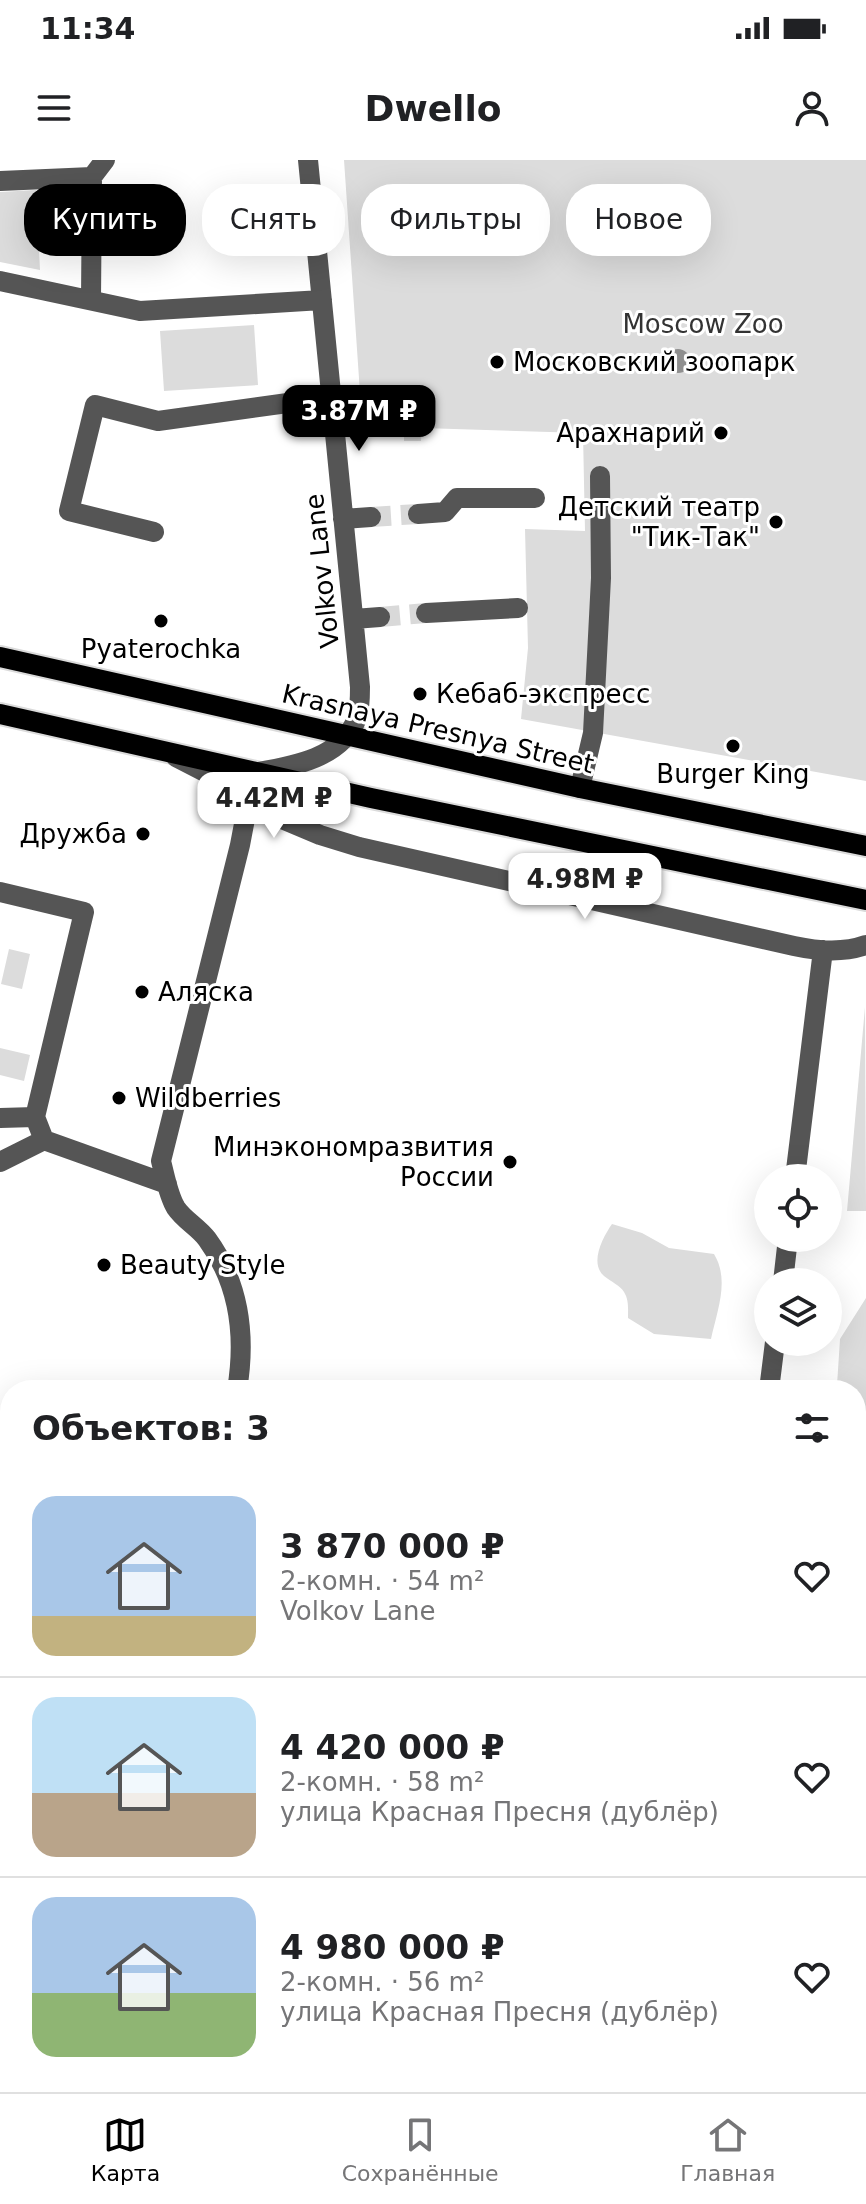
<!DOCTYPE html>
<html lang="ru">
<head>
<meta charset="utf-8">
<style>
	:root { --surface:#fff; --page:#f6f6f6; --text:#202124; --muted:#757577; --line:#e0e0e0; --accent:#000 }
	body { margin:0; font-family:"DejaVu Sans",sans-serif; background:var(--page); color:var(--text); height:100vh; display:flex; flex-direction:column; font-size:30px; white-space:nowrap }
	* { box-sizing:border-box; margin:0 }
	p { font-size:26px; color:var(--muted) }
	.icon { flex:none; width:44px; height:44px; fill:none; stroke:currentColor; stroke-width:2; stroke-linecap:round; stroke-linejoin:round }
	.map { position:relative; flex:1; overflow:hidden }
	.drawer { position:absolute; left:0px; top:1220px; width:866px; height:712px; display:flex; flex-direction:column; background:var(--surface); border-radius:32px 32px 0 0; box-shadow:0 8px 32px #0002 }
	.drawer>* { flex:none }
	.banner { position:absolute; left:24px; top:24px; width:818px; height:72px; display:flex; gap:16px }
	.buttons { position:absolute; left:754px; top:1004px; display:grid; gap:16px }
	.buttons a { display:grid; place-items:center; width:88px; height:88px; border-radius:50%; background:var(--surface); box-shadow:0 8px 32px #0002; font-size:40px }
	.price { position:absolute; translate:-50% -68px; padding:0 18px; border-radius:16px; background:#fff; color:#222; font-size:26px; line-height:52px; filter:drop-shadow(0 2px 4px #0008) }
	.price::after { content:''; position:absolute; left:50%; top:48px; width:24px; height:18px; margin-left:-12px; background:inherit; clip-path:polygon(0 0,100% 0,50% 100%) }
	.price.current { background:var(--accent); color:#fff }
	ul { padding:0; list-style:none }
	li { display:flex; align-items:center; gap:24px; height:200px; padding:0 32px }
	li+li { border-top:2px solid var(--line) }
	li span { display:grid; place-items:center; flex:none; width:224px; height:160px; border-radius:24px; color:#555 }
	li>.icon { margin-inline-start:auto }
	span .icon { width:96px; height:96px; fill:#fffc; stroke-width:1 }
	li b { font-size:34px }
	h2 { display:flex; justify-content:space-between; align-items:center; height:96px; padding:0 32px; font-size:34px }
	.chip { padding:0 28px; border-radius:32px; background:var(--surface); box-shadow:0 8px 32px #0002; font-size:28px; line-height:72px }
	.chip.current { background:var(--accent); color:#fff }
	.status { display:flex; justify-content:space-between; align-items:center; height:56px; padding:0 40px; background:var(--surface); direction:ltr }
	.status svg { height:22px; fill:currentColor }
	header { display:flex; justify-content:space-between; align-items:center; height:104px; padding:0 32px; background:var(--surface); font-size:36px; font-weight:700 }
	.tab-bar { display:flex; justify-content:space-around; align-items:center; height:112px; border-top:2px solid var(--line); background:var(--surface); font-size:22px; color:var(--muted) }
	.tab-bar a { display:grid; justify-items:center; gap:4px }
	.tab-bar .current { color:var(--accent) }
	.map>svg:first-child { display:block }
</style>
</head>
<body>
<div class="status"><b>11:34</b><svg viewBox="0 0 49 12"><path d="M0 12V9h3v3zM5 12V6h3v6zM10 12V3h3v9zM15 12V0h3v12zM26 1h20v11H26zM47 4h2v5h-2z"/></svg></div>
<header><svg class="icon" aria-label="menu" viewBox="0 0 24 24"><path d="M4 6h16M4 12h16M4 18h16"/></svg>Dwello<svg class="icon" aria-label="person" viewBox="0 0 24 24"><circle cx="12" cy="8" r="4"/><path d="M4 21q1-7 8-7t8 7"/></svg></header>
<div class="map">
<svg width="866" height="1932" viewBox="0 0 866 1932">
	<rect width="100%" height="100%" fill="#fff"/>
	<path fill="#dcdcdc" d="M344,0H866V621L521,559L528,488L525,369L585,371L583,273L422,268L421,281H404V261L362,262Z
		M36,30L40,110L0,102V32Z
		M254,165L258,225L164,231L160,171Z
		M9,789L30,794L22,829L1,824Z
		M865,847L866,1051H847Z
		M0,888L30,895L24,921L0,915Z
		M612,1064L642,1073L669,1088L714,1094C730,1120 717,1151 711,1179L654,1174L628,1158C628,1148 629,1140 624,1132C620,1125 611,1122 604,1116C589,1103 603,1077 612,1064Z
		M866,1138V1260L856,1251V1230H839L837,1225L840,1179Z
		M856,1437L866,1438V1646L856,1644Z"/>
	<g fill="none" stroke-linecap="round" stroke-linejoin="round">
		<path stroke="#d9d9d9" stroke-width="20" stroke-dasharray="20 10" stroke-linecap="butt" d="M371,357L418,354
			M380,457L426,453"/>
		<defs>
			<path id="major" d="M0,497L580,628L866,686
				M0,554L371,638L866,740"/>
		</defs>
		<use href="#major" stroke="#dbdbdb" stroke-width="24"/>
		<path stroke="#555" stroke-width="20" d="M0,21L92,17L105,0
			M0,121L140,151L322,140
			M91,140L92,17
			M418,354L445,352L457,338H535
			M343,359L371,357
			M154,372L69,351L95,245L158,261L331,237
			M426,453L518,448
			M354,459L380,457
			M176,597L211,615L282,659L320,675L359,687L794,786C817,791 844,793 866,785
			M258,612C294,606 342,598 357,558C360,549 360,537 360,527L308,0
			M580,628L593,573L601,418L600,316
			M0,732L84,752L35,957L44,980L167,1024
			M0,958L35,957
			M0,1002L44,980
			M795,1018L823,790
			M783,1122L788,1078
			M237,1230C246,1176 240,1124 207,1079C198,1067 184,1060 176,1048C168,1035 165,1016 161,1001L240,685L249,638
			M769,1230L775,1182
			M0,1263L10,1268
			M0,1451L10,1456
			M0,1663L10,1667
			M856,1836L866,1839
			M815,1922V1932
			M38,1932L40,1927L54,1932
			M587,1932V1922"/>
		<use href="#major" stroke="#000" stroke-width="20"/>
	</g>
	<circle fill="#8f8f8f" cx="678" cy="201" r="12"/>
	<g fill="#000" stroke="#fff" stroke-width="3">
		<circle cx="497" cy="202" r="8"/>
		<circle cx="721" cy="273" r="8"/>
		<circle cx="776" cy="362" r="8"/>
		<circle cx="161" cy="461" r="8"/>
		<circle cx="420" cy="534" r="8"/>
		<circle cx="733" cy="586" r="8"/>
		<circle cx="143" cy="674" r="8"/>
		<circle cx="142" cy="832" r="8"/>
		<circle cx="119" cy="938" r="8"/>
		<circle cx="510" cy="1002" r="8"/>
		<circle cx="104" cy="1105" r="8"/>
	</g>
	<g text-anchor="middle" stroke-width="6" stroke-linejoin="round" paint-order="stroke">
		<g font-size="26" fill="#333" stroke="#fff">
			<text x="703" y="173">Moscow Zoo</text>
		</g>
		<g font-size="26" fill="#000" stroke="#fff" text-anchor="start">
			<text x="513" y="211">Московский зоопарк</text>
			<text x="705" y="282" text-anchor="end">Арахнарий</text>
			<text x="760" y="356" text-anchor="end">Детский театр<tspan x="760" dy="30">"Тик-Так"</tspan></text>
			<text x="161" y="498" text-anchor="middle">Pyaterochka</text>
			<text x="436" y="543">Кебаб-экспресс</text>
			<text x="733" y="623" text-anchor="middle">Burger King</text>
			<text x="127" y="683" text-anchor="end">Дружба</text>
			<text x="158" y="841">Аляска</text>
			<text x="135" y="947">Wildberries</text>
			<text x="494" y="996" text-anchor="end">Минэкономразвития<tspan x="494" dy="30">России</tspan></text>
			<text x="120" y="1114">Beauty Style</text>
		</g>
		<g font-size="26" fill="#000" stroke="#fff">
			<text transform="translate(322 411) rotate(-96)" y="9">Volkov Lane</text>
			<text transform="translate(438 569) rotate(13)" y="9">Krasnaya Presnya Street</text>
		</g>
	</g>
</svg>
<div class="buttons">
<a><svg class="icon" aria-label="locate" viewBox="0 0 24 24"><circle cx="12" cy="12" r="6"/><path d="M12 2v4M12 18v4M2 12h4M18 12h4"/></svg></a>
<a><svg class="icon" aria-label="layers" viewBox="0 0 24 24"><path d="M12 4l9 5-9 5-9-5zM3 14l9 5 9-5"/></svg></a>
</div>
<b class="price current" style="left:359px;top:293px">3.87M ₽</b>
<b class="price" style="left:274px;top:680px">4.42M ₽</b>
<b class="price" style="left:585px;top:761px">4.98M ₽</b>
<div class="banner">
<a class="chip current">Купить</a>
<a class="chip">Снять</a>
<a class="chip">Фильтры</a>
<a class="chip">Новое</a>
</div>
<section class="drawer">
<h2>Объектов: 3<svg class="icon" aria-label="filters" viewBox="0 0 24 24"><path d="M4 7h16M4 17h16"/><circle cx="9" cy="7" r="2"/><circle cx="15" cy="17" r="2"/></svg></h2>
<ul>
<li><span style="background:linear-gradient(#a9c7e8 75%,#c2b280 0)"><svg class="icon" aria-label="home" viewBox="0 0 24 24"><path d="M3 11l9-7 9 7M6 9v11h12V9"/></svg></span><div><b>3 870 000 ₽</b><p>2-комн. · 54 m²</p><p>Volkov Lane</p></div><svg class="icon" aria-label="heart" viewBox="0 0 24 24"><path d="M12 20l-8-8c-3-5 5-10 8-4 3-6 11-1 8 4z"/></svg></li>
<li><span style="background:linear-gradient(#bfe0f5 60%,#b9a48a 0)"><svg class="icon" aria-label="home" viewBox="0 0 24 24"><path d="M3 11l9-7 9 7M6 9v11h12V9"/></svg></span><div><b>4 420 000 ₽</b><p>2-комн. · 58 m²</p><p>улица Красная Пресня (дублёр)</p></div><svg class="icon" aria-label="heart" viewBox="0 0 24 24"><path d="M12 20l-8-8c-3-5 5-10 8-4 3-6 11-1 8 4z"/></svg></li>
<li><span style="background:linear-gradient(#a9c7e8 60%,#8fb573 0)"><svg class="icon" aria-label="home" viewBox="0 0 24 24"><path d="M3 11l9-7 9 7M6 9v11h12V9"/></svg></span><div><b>4 980 000 ₽</b><p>2-комн. · 56 m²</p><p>улица Красная Пресня (дублёр)</p></div><svg class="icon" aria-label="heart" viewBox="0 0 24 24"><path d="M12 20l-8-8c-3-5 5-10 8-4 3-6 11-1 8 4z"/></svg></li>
</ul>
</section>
</div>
<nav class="tab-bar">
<a class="current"><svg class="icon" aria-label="map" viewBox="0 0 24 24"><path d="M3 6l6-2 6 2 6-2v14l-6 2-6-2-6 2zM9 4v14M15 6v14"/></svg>Карта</a>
<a><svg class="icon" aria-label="saved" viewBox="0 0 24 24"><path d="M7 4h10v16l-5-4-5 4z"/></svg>Сохранённые</a>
<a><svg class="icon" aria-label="home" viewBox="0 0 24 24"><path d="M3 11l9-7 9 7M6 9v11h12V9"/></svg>Главная</a>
</nav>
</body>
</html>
